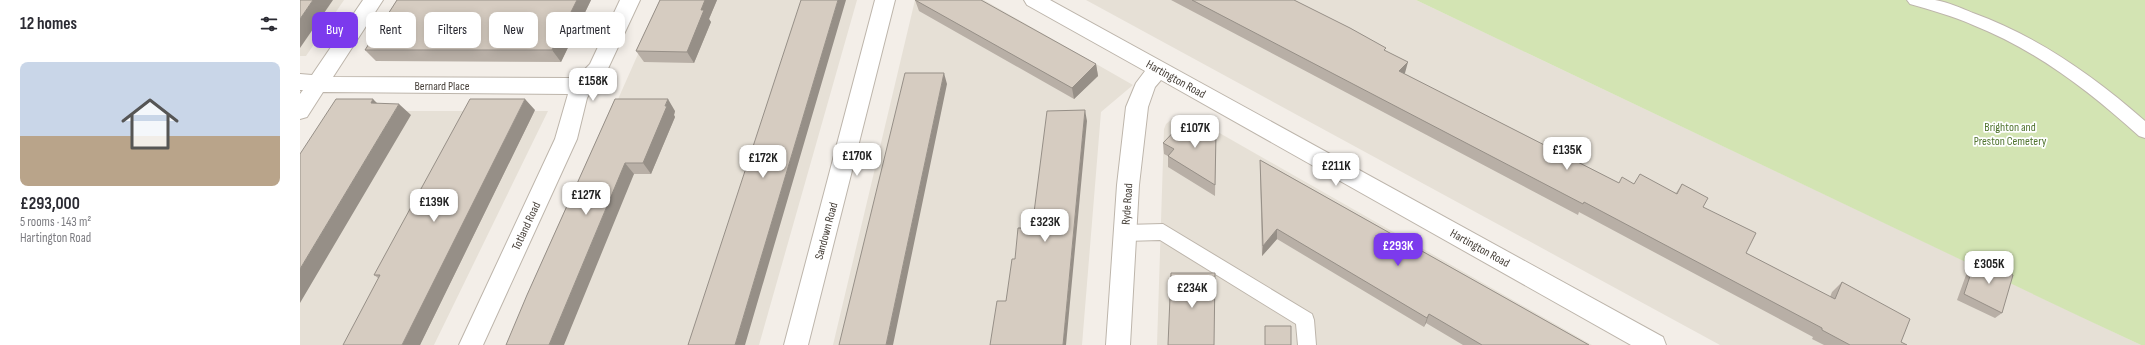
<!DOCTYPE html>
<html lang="en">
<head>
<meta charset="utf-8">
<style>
	:root { --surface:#fff; --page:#f2f2f3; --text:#2b2b33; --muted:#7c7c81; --accent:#7c3aed }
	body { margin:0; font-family:"Sofia Sans Condensed",sans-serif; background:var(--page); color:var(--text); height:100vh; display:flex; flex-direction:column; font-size:15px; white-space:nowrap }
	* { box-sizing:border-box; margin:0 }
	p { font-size:13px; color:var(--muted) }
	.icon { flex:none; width:22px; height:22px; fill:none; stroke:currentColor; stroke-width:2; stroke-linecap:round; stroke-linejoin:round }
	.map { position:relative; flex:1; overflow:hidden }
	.side { display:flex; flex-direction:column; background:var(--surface); width:300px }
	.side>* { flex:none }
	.top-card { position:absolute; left:12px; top:12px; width:380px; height:36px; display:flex; gap:8px }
	.price { position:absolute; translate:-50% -34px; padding:0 9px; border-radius:8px; background:#fff; color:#222; font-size:13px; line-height:26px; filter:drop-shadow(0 1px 2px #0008) }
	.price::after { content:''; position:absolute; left:50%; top:24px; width:12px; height:9px; margin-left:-6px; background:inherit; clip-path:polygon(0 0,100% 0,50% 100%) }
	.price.active { background:var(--accent); color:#fff }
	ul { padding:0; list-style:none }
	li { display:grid; align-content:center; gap:8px; height:212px; padding:0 20px }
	li span { display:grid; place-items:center; height:124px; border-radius:8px; color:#555 }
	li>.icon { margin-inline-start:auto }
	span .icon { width:72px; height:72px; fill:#fffc; stroke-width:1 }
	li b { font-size:17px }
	h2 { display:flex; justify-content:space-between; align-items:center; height:48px; padding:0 20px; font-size:17px }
	.pill { padding:0 14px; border-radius:8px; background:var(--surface); box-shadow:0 2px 10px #0003; font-size:14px; line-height:36px }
	.pill.active { background:var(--accent); color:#fff }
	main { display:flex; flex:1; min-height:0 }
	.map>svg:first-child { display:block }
</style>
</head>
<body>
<main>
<section class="side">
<h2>12 homes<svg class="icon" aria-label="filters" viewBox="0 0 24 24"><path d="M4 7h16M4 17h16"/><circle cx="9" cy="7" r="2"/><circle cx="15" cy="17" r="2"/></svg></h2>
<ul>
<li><span style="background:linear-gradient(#c9d6e8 60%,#b9a48a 0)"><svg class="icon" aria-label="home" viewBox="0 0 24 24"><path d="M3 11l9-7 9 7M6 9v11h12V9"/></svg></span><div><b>£293,000</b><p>5 rooms · 143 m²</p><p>Hartington Road</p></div></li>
</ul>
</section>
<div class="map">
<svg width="1845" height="345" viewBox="0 0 1845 345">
	<rect width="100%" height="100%" fill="#f3eee8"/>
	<path fill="#e6e0d6" d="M0,0H44L6,56H0Z
		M362,0H557L459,345H209Z
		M615,0H684L833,85L801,112L782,345H533Z
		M786,0H1116L1841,345H1420Z
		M85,111H248L134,345H0V163Z
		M885,115H888L958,155L1292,345H857L864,129L866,124L873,118Z"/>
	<path fill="#d3e4b3" d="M1116,0H1845V345H1841L1781,317Z"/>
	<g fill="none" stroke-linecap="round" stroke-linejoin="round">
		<defs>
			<path id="lane" d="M1607,0C1616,0 1626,0 1635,0C1648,2 1661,8 1673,13C1737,36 1794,76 1845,121V138L1839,136C1789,91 1736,50 1673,25C1653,16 1631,10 1610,4Z
				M863,224L1012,314L1014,320L1016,345H998L996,324L860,240L825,241L819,238L816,233L819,228L825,225Z"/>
			<path id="street" d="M63,0H83L33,77L269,78L278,76L290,64L320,0H340L305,75L293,87L287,98L277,139L183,345H159L255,139L268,94L23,92L7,117L0,119V94L3,90H0V74L12,75Z
				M575,0H595L508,345H484Z
				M724,0H750L1363,337L1366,345H1331L861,80L855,87L848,107L839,185L830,345H806L817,185L826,107L836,83L845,71L727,5Z"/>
		</defs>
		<use href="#lane" stroke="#bdb5ab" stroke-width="2"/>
		<use href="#street" stroke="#bdb5ab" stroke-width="2"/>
		<use href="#lane" fill="#fff" fill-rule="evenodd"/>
		<use href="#street" fill="#fff" fill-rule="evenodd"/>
	</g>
	<path fill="#b8afa6" d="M97,0H291L261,62L76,61L65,50Z
		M360,0H417L409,19L411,22L394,63L344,62L336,51Z
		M615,0L796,64L798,76L774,99L619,11Z
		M871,0H994L1085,51L1105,73L1104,74L1319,183L1334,184L1376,193L1382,184L1446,253L1530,297L1532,292L1542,282L1601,342L1607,345H1524L1512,339L1513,337L1279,212L1278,215Z
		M315,99L375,111L374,115L375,117L351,174H334L227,295Z
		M235,110L120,345L78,278L74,275Z
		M916,134L915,196L868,167V156L864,154L863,143Z
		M960,160L1289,345H1163L1126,323L1124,327L977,239L962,256L960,170Z
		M1676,258L1702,313L1695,318L1657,300L1670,264Z"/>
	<path fill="#968f87" d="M13,0H33L0,48V19Z
		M277,0H291L261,62L252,50Z
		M405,0H417L409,19L411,22L394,63L387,52L401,10Z
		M538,0H546L445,345H435Z
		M1108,62L1105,73L1097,82L1099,71Z
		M796,64L798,76L774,99L772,88Z
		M644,73L647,84L593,345H586Z
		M73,99L85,111L71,103Z
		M225,99L235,110L120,345H102Z
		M368,99L375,111L374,115L375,117L351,174L343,163Z
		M99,104L111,115L0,303V269Z
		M785,110L787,121L766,345H763Z
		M325,163L334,174L264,345H249Z
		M977,229V239L962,256L963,246Z
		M1129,314L1126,323L1124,327L1127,318Z"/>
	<path fill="#d6ccc1" stroke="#968f87" d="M0,0H13L0,19Z
		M97,0H277L252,50H65Z
		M360,0H405L401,10H404L387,52L336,51Z
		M501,0H538L435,345H388Z
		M615,0H681L796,64L772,88Z
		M892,0H994L1050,28L1086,48L1084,50L1108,62L1099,71L1319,183L1322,177L1334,184L1340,174L1377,194L1382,184L1408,198L1403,207L1456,233L1446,253L1535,299L1542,282L1610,319L1601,342L1607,345H1550L1522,330V328L1284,202L1283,204Z
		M605,73H644L586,345H539Z
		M36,99H73L71,103L99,104L0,269V154Z
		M170,99H225L102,345H43L80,275H74Z
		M315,99H368L365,106H367L343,163H325L249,345H206L227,295Z
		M785,110L763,345H690L697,301H706L712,259H715L718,228H732L747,111Z
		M887,118L916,134L915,185L868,156L874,149L863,143Z
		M960,160L1289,345H1182L1129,314L1127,318L977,229L963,246Z
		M1676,258L1713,275L1702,313L1664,294Z
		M871,273H915L914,345H868Z
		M965,326H991V345H965Z"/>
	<g text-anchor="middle" stroke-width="3.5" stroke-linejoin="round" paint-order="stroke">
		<g font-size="12" fill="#453e37" stroke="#fff">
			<text transform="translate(876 79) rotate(29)" y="4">Hartington Road</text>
			<text x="142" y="90">Bernard Place</text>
			<text transform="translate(827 204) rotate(-86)" y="4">Ryde Road</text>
			<text transform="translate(226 226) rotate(-65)" y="4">Totland Road</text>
			<text transform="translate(526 231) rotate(-75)" y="4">Sandown Road</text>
			<text transform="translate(1180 248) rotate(29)" y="4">Hartington Road</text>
		</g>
		<g font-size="12" fill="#4f732e" stroke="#fff">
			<text x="1710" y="131">Brighton and<tspan x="1710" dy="14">Preston Cemetery</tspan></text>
		</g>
	</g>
</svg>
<b class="price" style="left:293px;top:102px">£158K</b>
<b class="price" style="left:895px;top:149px">£107K</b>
<b class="price" style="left:1267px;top:171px">£135K</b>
<b class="price" style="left:557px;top:177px">£170K</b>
<b class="price" style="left:463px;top:179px">£172K</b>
<b class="price" style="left:1036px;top:187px">£211K</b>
<b class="price" style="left:286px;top:216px">£127K</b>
<b class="price" style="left:134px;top:223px">£139K</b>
<b class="price" style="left:745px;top:243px">£323K</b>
<b class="price active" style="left:1098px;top:267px">£293K</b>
<b class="price" style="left:1689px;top:285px">£305K</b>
<b class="price" style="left:892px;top:309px">£234K</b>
<div class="top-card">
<a class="pill active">Buy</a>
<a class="pill">Rent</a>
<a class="pill">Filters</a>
<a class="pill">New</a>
<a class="pill">Apartment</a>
</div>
</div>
</main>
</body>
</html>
